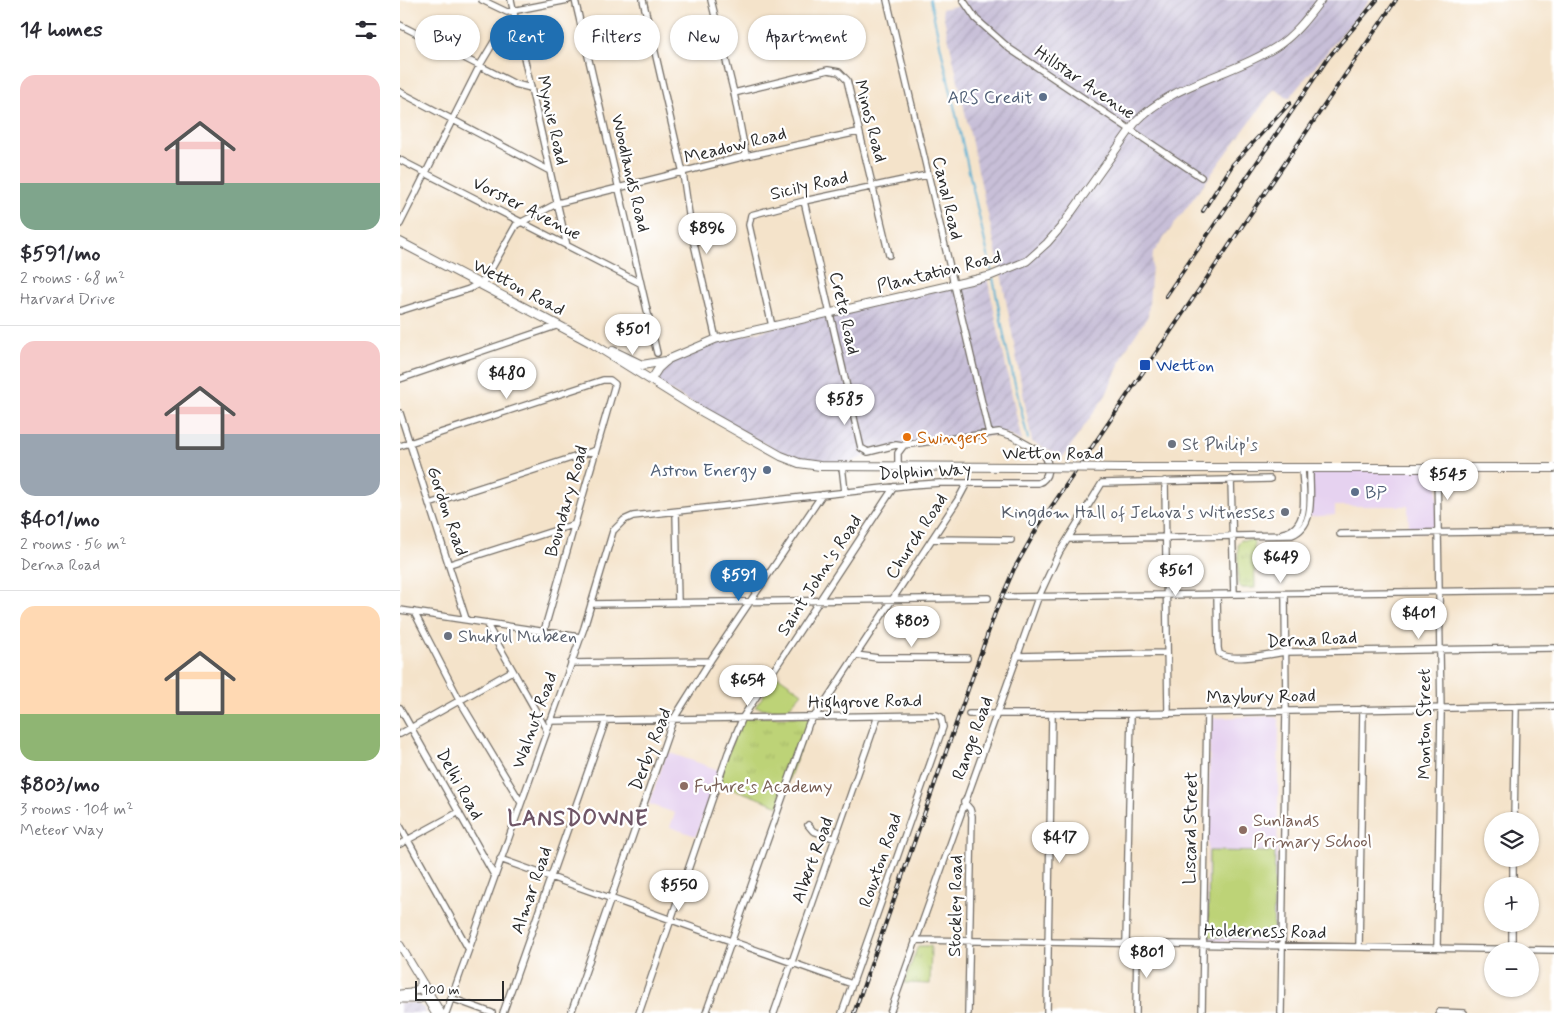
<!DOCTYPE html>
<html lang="en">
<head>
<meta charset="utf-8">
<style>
	:root { --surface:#fff; --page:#f2f2f3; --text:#2b2b33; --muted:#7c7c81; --line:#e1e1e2; --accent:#1f6fb2 }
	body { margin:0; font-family:Mynerve,sans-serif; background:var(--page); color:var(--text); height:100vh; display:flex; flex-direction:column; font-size:19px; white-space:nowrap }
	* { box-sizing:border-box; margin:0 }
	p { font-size:16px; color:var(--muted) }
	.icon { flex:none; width:28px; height:28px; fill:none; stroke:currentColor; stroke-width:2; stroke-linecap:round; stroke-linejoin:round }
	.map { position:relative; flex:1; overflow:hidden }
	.sheet { display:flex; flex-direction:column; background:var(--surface); width:400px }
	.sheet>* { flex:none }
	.hud { position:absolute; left:15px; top:15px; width:475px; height:45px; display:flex; gap:10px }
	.buttons { position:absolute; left:1084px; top:812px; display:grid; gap:10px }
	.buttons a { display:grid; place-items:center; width:55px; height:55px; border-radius:50%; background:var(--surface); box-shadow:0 1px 4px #0004; font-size:25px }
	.scale { position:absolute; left:15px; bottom:12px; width:89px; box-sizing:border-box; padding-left:5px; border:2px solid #2b2b2b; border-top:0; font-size:14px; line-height:18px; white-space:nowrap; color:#2b2b2b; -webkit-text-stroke:4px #fff; paint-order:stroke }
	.price { position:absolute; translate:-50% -42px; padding:0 11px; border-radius:18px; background:#fff; color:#222; font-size:16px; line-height:32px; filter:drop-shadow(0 1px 2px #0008) }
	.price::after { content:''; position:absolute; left:50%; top:30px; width:15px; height:11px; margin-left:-8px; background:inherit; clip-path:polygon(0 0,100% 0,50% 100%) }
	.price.on { background:var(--accent); color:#fff }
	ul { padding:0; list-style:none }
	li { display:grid; align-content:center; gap:10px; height:265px; padding:0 20px }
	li+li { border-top:1px solid var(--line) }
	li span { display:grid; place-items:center; height:155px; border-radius:15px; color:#555 }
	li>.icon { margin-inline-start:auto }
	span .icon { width:90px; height:90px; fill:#fffc; stroke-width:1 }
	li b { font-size:21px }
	h2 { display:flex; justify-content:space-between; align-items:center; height:60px; padding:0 20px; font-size:21px }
	.pill { padding:0 18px; border-radius:22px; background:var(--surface); box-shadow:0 1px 4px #0004; font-size:18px; line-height:45px }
	.pill.on { background:var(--accent); color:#fff }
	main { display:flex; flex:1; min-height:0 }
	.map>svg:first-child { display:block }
</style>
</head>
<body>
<main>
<section class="sheet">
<h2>14 homes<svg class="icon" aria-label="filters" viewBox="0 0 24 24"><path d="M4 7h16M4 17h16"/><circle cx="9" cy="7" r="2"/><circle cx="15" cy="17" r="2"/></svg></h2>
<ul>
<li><span style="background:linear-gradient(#f6c9c9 70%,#7fa58c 0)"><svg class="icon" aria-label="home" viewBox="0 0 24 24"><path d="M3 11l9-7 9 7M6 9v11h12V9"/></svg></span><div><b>$591/mo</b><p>2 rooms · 68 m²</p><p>Harvard Drive</p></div></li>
<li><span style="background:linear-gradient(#f6c9c9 60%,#9aa5b1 0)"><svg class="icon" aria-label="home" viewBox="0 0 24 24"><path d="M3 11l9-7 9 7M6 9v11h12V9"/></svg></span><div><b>$401/mo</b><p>2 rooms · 56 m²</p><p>Derna Road</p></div></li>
<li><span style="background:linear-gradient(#ffd9b3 70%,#8fb573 0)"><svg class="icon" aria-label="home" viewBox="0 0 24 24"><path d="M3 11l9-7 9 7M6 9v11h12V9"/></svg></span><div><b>$803/mo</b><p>3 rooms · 104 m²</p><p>Meteor Way</p></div></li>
</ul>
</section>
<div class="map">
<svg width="1154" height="1013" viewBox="0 0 1154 1013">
	<defs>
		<pattern id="industrial-furrows" width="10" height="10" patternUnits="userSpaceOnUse" patternTransform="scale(1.25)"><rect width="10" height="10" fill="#c8bfd8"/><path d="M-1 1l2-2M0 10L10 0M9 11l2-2" fill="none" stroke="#aca4ba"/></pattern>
		<pattern id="park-tufts" width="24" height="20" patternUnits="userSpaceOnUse" patternTransform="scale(1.25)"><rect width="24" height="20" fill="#bdd377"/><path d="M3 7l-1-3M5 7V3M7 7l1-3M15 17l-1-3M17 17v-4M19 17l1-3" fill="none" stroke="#a3b567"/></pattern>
	</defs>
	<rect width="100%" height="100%" fill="#fff"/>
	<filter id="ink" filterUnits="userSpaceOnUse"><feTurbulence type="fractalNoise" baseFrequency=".02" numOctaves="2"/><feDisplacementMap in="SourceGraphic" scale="10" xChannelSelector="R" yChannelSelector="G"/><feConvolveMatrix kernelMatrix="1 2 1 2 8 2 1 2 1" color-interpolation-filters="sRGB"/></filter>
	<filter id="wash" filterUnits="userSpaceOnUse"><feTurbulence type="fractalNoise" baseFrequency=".0096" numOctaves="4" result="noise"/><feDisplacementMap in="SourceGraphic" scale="20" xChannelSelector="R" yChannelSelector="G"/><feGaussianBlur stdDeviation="1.12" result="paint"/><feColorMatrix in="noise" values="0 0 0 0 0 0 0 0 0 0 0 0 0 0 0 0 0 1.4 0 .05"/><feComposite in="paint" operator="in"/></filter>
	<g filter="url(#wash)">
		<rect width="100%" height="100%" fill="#f4e3ca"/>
		<path fill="#e6d2f0" d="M910,469H1037L1038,532H1009L1008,506H935V515L909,517Z
			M875,716L879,720L876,938L872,942L810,941L806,938L810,722L814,718Z
			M267,752L319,770L296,836L270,827L275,813L249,804Z"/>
		<path fill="url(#industrial-furrows)" d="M562,0H970L889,98L874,89L753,253L748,316L726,349L706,395L663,457L632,442L601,273L542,9L565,4Z
			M587,277L622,442L607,434L521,441L472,453L442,466L399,463L251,380L258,369L294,347Z
			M0,1003H15L24,1008L26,1013H0Z"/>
		<path fill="url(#park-tufts)" stroke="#747f51" d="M841,540H854L855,588H842L838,584V544Z
			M341,717H412L379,806L318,783Z
			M518,946H531L530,984L504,983Z"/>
		<path fill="#bdd377" stroke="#747f51" d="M378,676L402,693L385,712L355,707Z
			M809,851L875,852L873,939L808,937Z"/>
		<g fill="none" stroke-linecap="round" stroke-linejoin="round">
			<path stroke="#54add1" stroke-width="2" d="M530,0L592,273
				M593,278L606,346L628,439"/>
		</g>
	</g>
	<g filter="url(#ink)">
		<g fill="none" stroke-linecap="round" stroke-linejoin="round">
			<defs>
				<path id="minor" d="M82,0L107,12L168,0
					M111,0L167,246
					M175,0L257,353
					M243,0L283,173L292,235L316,339
					M311,0L334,93L346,156
					M487,0L589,433
					M563,0L576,19L610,49L801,177
					M0,25L115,84L131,88
					M0,92L150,171
					M334,93L428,70L439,72L447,80L489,255
					M0,160L240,283
					M404,201L461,448L468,452L496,445L502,446
					M0,224L80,65L104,25L115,18
					M0,311L69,289L85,280L116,225L158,203L346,156L458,132
					M372,326L349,225L351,215L404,201L527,175
					M0,379L159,325
					M0,413L66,619
					M0,446L203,380H210L215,384L144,631
					M442,466L445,492
					M831,479L834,594
					M765,481L768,712
					M29,504L196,450
					M276,512L278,603
					M883,533C911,528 903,491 902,469
					M940,534L1154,531
					M532,539L611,540
					M668,539L892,535C917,525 909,491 910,469
					M50,564L175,524
					M817,595L818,648L819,653C829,663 871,654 885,652L1154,648
					M607,597L1154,590
					M191,604L588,598
					M0,610L180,637
					M14,612L60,701L120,801
					M86,623L146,729
					M456,655L478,658H567
					M617,656L767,653
					M171,663L310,661
					M0,708L94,875
					M569,714H731L1154,706
					M149,721L536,715L541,717L543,727L442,1013
					M0,734L112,671
					M564,802L570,809L572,816L568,1013
					M1114,821L1116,707
					M408,825L413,831L436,839
					M0,826L68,948
					M0,844L59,812
					M100,859L452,984
					M1113,886V859
					M515,940L1154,950
					M726,944L731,714
					M959,947L963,709
					M1037,948L1041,713L1037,469
					M1112,949V924
					M51,998L92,1013
					M1039,1012L1064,1013
					M46,1013L184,628L213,531L224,520L233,516L511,485L540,483H638C650,479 650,463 644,454L612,436L599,432L504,445L498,453V467
					M103,1013L206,720
					M171,1013L273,720L310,661L422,495
					M239,1013L328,753L343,717L494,487
					M306,1013L409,723L423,705L559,498L567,483
					M374,1013L478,716
					M490,1013L638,598L659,553L702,483L870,479
					M647,1013L652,714
					M736,1013L737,944
					M802,1013L807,712
					M881,1013L886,710L885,594"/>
				<path id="tertiary" d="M251,380L258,369L269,359L316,339L590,276L627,261L647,243L661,227L735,123C772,83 831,76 876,47C894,36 908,17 921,0
					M0,945L41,1013
					M20,980V987L35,1013
					M0,994L11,993L23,986
					M0,999H20L29,995"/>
				<path id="secondary" d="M0,242L190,342L294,407L381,456L399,463L420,466L629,467
					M213,351L242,365L266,361
					M722,468H1154"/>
			</defs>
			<use href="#minor" stroke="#716b63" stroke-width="8"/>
			<use href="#tertiary" stroke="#716b63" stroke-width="9"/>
			<use href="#secondary" stroke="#716b63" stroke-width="10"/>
			<use href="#minor" stroke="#fff" stroke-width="5.5"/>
			<use href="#tertiary" stroke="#fff" stroke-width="7"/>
			<use href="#secondary" stroke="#fff" stroke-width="8"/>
			<defs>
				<path id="rail" d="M803,211L833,164L890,103
					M766,296L928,58L977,0
					M454,1013L595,613L614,569L639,525L996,0"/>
			</defs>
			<use href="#rail" stroke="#2b2b2b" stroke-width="4"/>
			<use href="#rail" stroke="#fff" stroke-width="2" stroke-dasharray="5.5" stroke-linecap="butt"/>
			<defs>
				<path id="secondary-bridge" d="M629,467L722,468"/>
			</defs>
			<use href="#secondary-bridge" stroke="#716b63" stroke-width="10" stroke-linecap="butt"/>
			<use href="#secondary-bridge" stroke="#fff" stroke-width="8"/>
		</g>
	</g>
	<g fill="#5c6f8a" stroke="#fff" stroke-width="2">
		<circle cx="643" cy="97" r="5"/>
		<circle cx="367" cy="470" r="5"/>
		<circle cx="955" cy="492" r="5"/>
	</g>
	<rect fill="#1a4fb4" stroke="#fff" stroke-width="2" x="739" y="359" width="12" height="12" rx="2.5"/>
	<circle fill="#e8710a" stroke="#fff" stroke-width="2" cx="507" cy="437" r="5"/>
	<g fill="#6b7280" stroke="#fff" stroke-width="2">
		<circle cx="772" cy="444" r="5"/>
		<circle cx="885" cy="512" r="5"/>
		<circle cx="48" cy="636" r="5"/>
	</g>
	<g fill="#8d6e63" stroke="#fff" stroke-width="2">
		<circle cx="284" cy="786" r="5"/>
		<circle cx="843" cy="830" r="5"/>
	</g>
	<g text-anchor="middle" stroke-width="4.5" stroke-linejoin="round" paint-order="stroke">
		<g font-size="18" fill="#2b2b2b" stroke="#fff">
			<text transform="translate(685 82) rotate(34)" y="6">Hillstar Avenue</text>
			<text transform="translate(153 120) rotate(77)" y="6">Mynie Road</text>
			<text transform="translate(471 121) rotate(75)" y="6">Minos Road</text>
			<text transform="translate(335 145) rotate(-14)" y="6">Meadow Road</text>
			<text transform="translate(231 173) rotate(77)" y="6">Woodlands Road</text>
			<text transform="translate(409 185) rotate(-13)" y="6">Sicily Road</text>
			<text transform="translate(548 198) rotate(77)" y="6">Canal Road</text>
			<text transform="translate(127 208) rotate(27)" y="6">Vorster Avenue</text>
			<text transform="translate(539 271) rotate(-14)" y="6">Plantation Road</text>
			<text transform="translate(119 287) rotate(28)" y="6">Wetton Road</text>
			<text transform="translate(445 313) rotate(77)" y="6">Crete Road</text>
			<text x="653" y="459">Wetton Road</text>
			<text transform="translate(525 471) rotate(-3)" y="6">Dolphin Way</text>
			<text transform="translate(166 501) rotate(-74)" y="6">Boundary Road</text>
			<text transform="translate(48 511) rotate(71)" y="6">Gordon Road</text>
			<text transform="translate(516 536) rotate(-57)" y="6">Church Road</text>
			<text transform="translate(419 575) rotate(-57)" y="6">Saint John's Road</text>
			<text transform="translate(912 639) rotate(-3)" y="6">Derna Road</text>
			<text transform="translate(861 696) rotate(-1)" y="6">Maybury Road</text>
			<text transform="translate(465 701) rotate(-1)" y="6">Highgrove Road</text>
			<text transform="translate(134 720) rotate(-70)" y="6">Walnut Road</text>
			<text transform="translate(1024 724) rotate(-90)" y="6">Monton Street</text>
			<text transform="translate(572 738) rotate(-70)" y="6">Range Road</text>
			<text transform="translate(250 749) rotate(-69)" y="6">Derby Road</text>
			<text transform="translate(60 784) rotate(61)" y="6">Delhi Road</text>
			<text transform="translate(790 828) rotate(-89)" y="6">Liscard Street</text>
			<text transform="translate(412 860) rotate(-70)" y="6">Albert Road</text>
			<text transform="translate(480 860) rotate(-71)" y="6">Rouxton Road</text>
			<text transform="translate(131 890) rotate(-71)" y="6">Almar Road</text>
			<text transform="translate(555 906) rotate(-89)" y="6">Stockley Road</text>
			<text transform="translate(865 931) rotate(1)" y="6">Holderness Road</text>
		</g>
		<g font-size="18" fill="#4e5e75" stroke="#fff" text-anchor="end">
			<text x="633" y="103">ARS Credit</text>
			<text x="357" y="476">Astron Energy</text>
			<text x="965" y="498" text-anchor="start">BP</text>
		</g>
		<g font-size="18" fill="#164399" stroke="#fff" text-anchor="start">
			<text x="756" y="371">Wetton</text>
		</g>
		<g font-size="18" fill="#c56008" stroke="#fff" text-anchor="start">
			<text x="517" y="443">Swingers</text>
		</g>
		<g font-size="18" fill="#5b616d" stroke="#fff" text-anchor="start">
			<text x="782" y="450">St Philip's</text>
			<text x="875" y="518" text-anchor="end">Kingdom Hall of Jehova's Witnesses</text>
			<text x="58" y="642">Shukrul Mubeen</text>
		</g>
		<g font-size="18" fill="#785e54" stroke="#fff" text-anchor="start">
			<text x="294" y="792">Future's Academy</text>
			<text x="853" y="826">Sunlands<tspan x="853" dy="21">Primary School</tspan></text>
		</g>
		<g font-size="22" font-weight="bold" letter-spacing="1" fill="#6f5667" stroke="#fff">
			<text x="178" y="825">LANSDOWNE</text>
		</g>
	</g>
</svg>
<div class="buttons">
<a><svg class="icon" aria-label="layers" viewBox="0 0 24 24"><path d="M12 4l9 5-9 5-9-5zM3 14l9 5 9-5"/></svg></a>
<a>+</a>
<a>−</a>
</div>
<div class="scale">100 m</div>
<b class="price" style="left:307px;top:255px">$896</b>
<b class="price" style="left:233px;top:356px">$501</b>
<b class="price" style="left:107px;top:400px">$480</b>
<b class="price" style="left:445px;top:426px">$585</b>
<b class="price" style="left:1048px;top:501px">$545</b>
<b class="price" style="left:881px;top:584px">$649</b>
<b class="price" style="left:776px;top:597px">$561</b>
<b class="price on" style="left:339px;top:602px">$591</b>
<b class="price" style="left:1019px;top:640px">$401</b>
<b class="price" style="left:512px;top:648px">$803</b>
<b class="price" style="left:348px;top:707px">$654</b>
<b class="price" style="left:660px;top:864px">$417</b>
<b class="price" style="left:279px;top:912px">$550</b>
<b class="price" style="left:747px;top:979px">$801</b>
<div class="hud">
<a class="pill">Buy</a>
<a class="pill on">Rent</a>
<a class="pill">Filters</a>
<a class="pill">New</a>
<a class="pill">Apartment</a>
</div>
</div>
</main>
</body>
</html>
